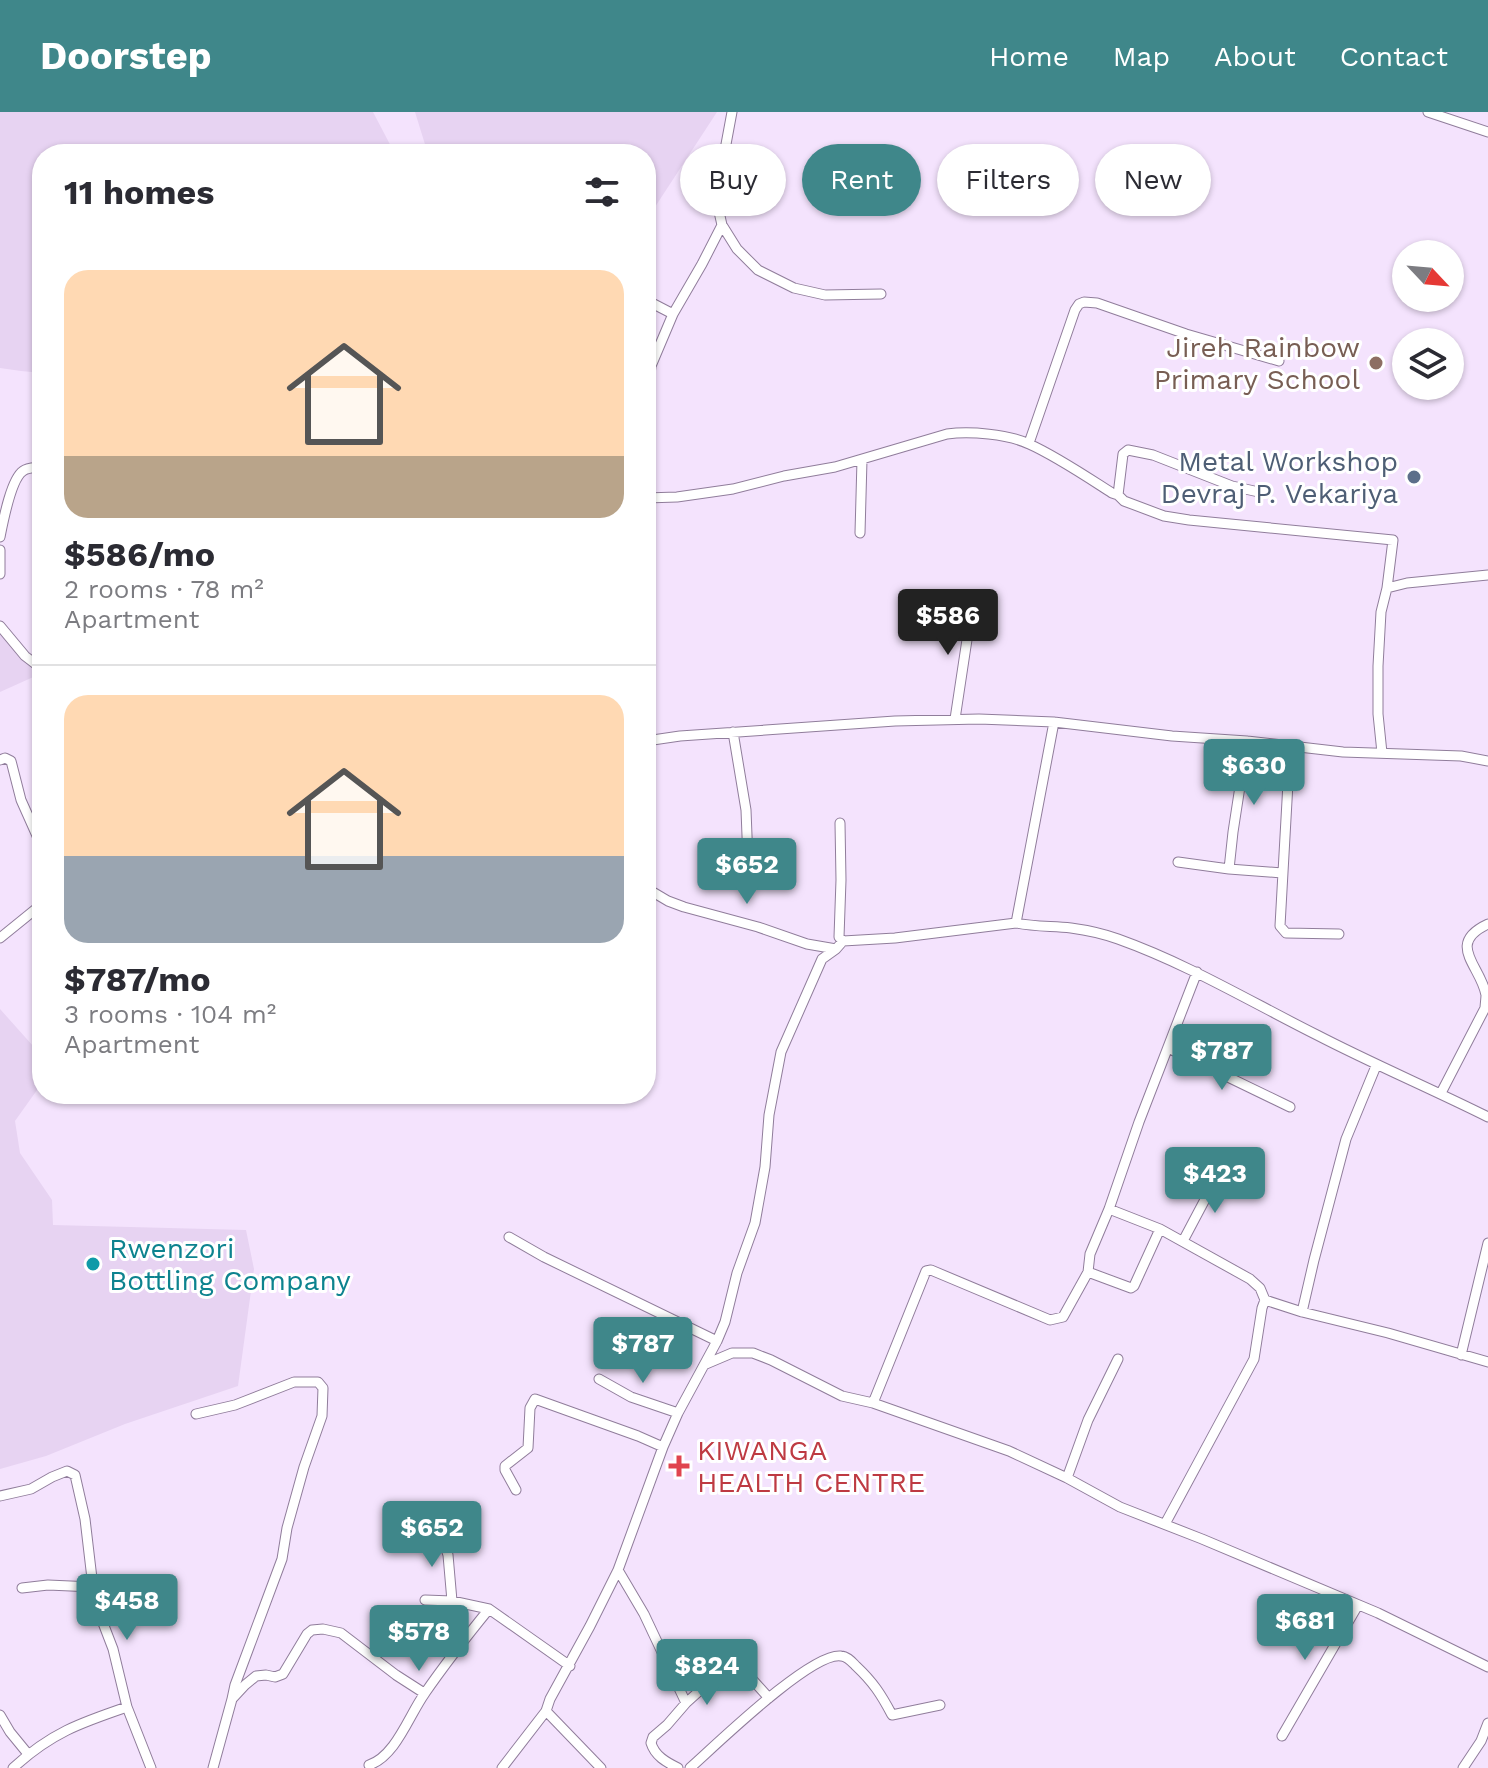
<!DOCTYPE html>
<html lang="en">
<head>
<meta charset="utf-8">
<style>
	:root { --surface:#fff; --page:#f2f2f3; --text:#2b2b33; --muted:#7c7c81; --line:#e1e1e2; --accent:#3f878a }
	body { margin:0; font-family:"Work Sans",sans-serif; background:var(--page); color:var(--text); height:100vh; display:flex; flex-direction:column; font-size:30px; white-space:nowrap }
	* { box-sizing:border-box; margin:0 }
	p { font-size:26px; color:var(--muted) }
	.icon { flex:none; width:44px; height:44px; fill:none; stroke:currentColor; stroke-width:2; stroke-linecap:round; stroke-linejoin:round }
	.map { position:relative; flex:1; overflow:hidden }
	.sheet { position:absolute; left:32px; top:32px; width:624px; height:960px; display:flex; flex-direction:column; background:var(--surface); border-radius:32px; box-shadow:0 2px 6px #0004 }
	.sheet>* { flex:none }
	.banner { position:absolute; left:680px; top:32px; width:688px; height:72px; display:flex; gap:16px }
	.needle { width:52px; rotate:116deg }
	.controls { position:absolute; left:1392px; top:128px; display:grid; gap:16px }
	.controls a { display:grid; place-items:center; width:72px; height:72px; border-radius:50%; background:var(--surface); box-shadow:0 2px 6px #0004; font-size:40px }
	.price { position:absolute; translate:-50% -68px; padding:0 18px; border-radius:8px; background:var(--accent); color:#fff; font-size:26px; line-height:52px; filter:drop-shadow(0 2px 4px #0008) }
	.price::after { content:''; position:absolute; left:50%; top:48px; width:24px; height:18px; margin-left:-12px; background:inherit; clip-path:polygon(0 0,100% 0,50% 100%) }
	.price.on { background:#222; color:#fff }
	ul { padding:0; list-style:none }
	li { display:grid; align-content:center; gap:16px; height:424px; padding:0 32px }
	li+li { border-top:2px solid var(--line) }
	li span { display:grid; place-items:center; height:248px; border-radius:24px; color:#555 }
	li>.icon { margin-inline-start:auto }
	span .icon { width:144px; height:144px; fill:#fffc; stroke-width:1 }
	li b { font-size:34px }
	h2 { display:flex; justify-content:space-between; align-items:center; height:96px; padding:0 32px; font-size:34px }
	.pill { padding:0 28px; border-radius:36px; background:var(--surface); box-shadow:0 2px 6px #0004; font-size:28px; line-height:72px }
	.pill.on { background:var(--accent); color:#fff }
	header { display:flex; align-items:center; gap:48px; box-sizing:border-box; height:112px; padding:0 40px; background:var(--accent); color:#fff }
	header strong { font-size:38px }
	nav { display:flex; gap:44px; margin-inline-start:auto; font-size:28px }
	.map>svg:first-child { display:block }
</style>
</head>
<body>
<header>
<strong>Doorstep</strong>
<nav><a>Home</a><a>Map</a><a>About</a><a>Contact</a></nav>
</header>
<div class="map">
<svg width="1488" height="1656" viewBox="0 0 1488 1656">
	<rect width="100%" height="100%" fill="#f4e3fd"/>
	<path fill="#e7d3f2" d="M0,0H373L395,42H42V261L21,259L0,256Z
		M415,0H717L655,95H646V42H428Z
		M0,515L40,562L0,580Z
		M0,897L42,944V971L15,1009L20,1041L52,1088L53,1113L246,1118L254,1157L238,1274L125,1312L46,1344L0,1357Z"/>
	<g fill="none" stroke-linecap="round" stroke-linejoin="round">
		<defs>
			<path id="street" d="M1428,0L1488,20
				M722,113L717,91L724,43L732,0
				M646,188L673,202
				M646,297L651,254L673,202L702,152L722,113L737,137L758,158L794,176L825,183L881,182
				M1029,331L1075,198L1079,192L1084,190L1097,191L1186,222L1279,249
				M1118,383L1123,342L1128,338L1153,343L1232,374L1263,381
				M646,386L677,385L733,377L784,364L835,355L947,322C970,319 1008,322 1029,332C1056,344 1087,365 1112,381L1118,383L1124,389L1164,404L1189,408L1393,428L1387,476L1381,500L1378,554V602L1382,641
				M860,421L862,348
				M0,425C3,410 11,367 23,359C28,355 36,356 42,355
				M0,438V462
				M1387,476L1407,471L1488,463
				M0,514L25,544L42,557
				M955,607L973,488
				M733,620L746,698L748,749
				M646,629L680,624L895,609L979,607L1054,610L1172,624L1247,629L1343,640L1461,644L1488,649
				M1290,635L1280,814L1286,821L1339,822
				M0,648L5,646L11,649L21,688L42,735
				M840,711L841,768L839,825L843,829
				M1178,750L1229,757L1282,761
				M1229,757L1233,720L1247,629
				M646,776L668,789L684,795L758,815L807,832L836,837
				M1016,811C1034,815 1052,814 1071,816C1086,818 1104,822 1118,827C1188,852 1251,890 1317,923C1373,952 1432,977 1488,1005
				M0,826L42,792
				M1168,936L1290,995
				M1441,981L1485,896C1485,894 1486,886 1486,883C1481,854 1445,832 1488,812
				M1109,1097L1160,1117L1250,1167L1260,1176L1265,1188
				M509,1125L544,1145L717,1229
				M1183,1129L1219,1061
				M1088,1160L1131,1176L1134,1174L1160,1117
				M1302,1200L1314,1148L1346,1027L1376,954
				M1461,1243L1488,1131
				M706,1252L732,1241H753L771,1248L842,1284L873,1291L1009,1339L1067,1366L1120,1395L1202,1427L1378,1501L1488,1555
				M599,1267L631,1285L678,1301
				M873,1291L926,1159L931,1158L1050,1208L1063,1205L1088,1160L1090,1142L1109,1097L1139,1010L1197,860
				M196,1302L235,1293L294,1270H318L323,1276L322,1304L304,1355L287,1416L282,1447L235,1573L232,1587
				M1067,1366L1088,1308L1118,1247
				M516,1378L505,1358V1354L528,1336L530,1296L535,1287L638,1324L663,1335
				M0,1384L31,1377L52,1365L67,1359L75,1363L85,1407L93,1475L98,1498L113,1537L127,1595L151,1656
				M1165,1412L1254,1247L1262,1196L1265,1188L1302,1200L1388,1221L1488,1250
				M440,1419L448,1443L452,1489
				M618,1458L644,1502L686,1591
				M22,1476L48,1473L93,1475
				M425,1488L452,1489L489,1497L570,1554
				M546,1599L601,1656
				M0,1603L10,1620L28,1642
				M1282,1624L1358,1493
				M369,1653C396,1644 409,1603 425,1581C445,1552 467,1524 489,1497
				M13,1656C51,1621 80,1611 127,1595
				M213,1656L232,1587L245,1573L256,1564L266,1563L275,1565L283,1562L307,1522L312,1518L323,1517L341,1521L396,1563L424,1581
				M502,1656L546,1599L550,1587L590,1514L618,1458L663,1335L678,1301L717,1229L725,1210L737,1161L755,1111L765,1055L769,1003L781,940L822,847L836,837L843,829L895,826L1016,811L1054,610
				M678,1656C666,1650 655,1644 651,1631L653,1625L667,1613L686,1591L728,1553L735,1552L740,1554L769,1586
				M690,1656C715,1634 811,1540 841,1544C847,1544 852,1550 856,1554C873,1570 881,1582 892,1603L940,1593
				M1463,1656L1481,1629L1488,1611"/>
		</defs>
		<use href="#street" stroke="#907d9b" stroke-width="11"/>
		<use href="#street" stroke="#fff" stroke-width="9"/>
	</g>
	<circle fill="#8d6e63" stroke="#fff" stroke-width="3" cx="1376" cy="251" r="8"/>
	<circle fill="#5c6f8a" stroke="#fff" stroke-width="3" cx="1414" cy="365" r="8"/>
	<circle fill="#0f9aa8" stroke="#fff" stroke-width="3" cx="93" cy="1152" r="8"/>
	<path fill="#e0444e" stroke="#fff" stroke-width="3" d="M675 1342h8v8h8v8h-8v8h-8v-8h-8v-8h8z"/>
	<g text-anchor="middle" stroke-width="6" stroke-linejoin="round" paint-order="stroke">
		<g font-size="28" fill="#785e54" stroke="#fff" text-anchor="end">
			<text x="1360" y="245">Jireh Rainbow<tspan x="1360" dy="32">Primary School</tspan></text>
		</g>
		<g font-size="28" fill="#4e5e75" stroke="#fff" text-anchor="end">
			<text x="1398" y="359">Metal Workshop<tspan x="1398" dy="32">Devraj P. Vekariya</tspan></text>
		</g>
		<g font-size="28" fill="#0d838f" stroke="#fff" text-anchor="start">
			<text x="109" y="1146">Rwenzori<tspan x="109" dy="32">Bottling Company</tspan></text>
		</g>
		<g font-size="28" fill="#be3a42" stroke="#fff" text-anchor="start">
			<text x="697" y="1348">KIWANGA<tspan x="697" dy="32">HEALTH CENTRE</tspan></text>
		</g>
	</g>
</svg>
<div class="controls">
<a><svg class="needle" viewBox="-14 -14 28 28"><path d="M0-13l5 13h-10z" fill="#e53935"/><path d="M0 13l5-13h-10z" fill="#7c7c81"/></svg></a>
<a><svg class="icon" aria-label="layers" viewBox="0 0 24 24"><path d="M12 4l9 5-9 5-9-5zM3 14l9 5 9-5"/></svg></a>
</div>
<b class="price on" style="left:948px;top:545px">$586</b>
<b class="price" style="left:1254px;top:695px">$630</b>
<b class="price" style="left:747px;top:794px">$652</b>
<b class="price" style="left:1222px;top:980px">$787</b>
<b class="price" style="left:1215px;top:1103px">$423</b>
<b class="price" style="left:643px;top:1273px">$787</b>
<b class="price" style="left:432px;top:1457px">$652</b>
<b class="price" style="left:127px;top:1530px">$458</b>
<b class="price" style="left:1305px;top:1550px">$681</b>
<b class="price" style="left:419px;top:1561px">$578</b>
<b class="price" style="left:707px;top:1595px">$824</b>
<div class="banner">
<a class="pill">Buy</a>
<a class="pill on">Rent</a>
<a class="pill">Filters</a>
<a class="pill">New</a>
</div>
<section class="sheet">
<h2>11 homes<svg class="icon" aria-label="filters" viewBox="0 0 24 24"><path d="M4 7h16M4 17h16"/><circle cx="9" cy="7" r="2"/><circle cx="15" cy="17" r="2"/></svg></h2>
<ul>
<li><span style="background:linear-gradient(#ffd9b3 75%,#b9a48a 0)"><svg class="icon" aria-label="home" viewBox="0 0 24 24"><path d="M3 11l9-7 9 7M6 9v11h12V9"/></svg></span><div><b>$586/mo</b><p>2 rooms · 78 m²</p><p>Apartment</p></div></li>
<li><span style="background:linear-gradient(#ffd9b3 65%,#9aa5b1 0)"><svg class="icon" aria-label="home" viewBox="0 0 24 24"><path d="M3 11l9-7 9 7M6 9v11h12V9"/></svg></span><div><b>$787/mo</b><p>3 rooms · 104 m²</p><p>Apartment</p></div></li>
</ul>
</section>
</div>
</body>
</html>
